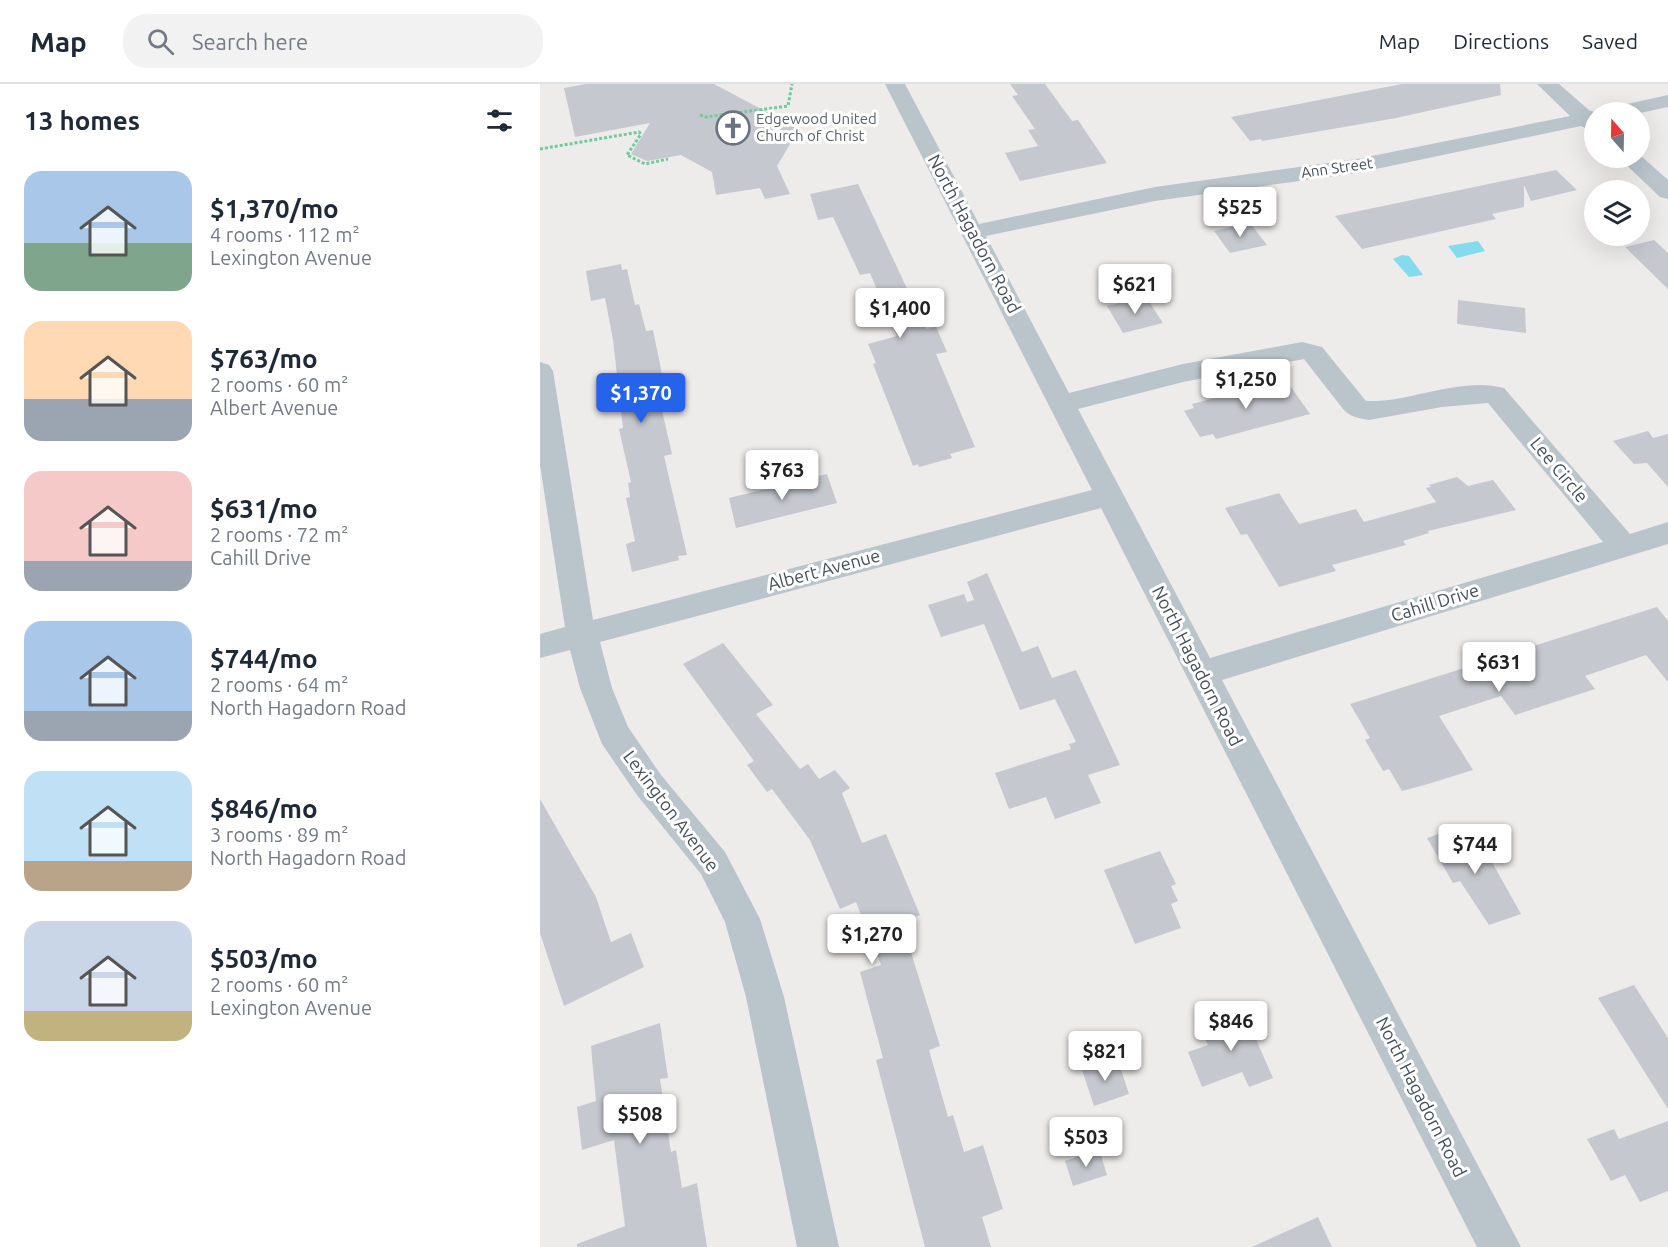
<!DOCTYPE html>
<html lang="en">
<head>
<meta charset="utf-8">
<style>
	:root { --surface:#fff; --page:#f2f2f3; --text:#1f2937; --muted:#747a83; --line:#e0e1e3; --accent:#2563eb }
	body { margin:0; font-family:Ubuntu,sans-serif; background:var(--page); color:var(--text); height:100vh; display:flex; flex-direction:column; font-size:22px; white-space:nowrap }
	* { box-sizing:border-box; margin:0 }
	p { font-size:20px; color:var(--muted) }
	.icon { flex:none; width:33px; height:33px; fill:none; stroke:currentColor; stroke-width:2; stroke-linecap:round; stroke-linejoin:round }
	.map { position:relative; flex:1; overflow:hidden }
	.panel { display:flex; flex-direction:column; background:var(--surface); width:540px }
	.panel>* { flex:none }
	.needle { width:39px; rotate:340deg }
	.tools { position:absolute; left:1044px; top:18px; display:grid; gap:12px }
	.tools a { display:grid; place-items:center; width:66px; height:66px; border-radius:50%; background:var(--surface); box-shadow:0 6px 24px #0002; font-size:30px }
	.price { position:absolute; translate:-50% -51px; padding:0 14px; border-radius:6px; background:#fff; color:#222; font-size:20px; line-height:39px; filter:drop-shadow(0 2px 3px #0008) }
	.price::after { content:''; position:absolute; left:50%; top:36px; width:18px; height:14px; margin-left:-9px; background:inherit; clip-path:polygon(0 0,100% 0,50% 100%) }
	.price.on { background:var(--accent); color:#fff }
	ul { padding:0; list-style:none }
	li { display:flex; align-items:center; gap:18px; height:150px; padding:0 24px }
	li span { display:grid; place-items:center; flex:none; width:168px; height:120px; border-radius:18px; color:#555 }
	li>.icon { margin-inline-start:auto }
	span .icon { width:72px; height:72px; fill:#fffc; stroke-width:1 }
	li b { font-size:26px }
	h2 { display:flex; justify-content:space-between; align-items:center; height:72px; padding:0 24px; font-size:26px }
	header { display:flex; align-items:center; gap:36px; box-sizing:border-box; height:84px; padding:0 30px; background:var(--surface); border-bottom:2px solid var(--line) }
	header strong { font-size:28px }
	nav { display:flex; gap:33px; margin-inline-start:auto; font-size:21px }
	.search { width:420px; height:54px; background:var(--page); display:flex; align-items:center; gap:15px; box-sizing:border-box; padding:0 21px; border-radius:24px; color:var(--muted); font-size:22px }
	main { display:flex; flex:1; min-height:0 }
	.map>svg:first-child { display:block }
</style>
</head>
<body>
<header>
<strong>Map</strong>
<div class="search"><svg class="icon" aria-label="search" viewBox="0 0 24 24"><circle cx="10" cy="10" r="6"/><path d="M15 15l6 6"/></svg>Search here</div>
<nav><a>Map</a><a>Directions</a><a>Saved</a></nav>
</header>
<main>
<section class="panel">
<h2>13 homes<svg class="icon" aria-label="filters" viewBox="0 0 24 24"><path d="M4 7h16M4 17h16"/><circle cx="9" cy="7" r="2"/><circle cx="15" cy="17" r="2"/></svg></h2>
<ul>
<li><span style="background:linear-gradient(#a9c7e8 60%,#7fa58c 0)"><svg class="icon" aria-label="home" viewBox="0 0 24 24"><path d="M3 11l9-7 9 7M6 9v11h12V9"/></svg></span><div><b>$1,370/mo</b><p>4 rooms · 112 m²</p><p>Lexington Avenue</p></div></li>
<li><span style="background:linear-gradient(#ffd9b3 65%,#9aa5b1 0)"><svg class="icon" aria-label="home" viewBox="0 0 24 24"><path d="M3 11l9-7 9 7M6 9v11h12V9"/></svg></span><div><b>$763/mo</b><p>2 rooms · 60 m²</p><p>Albert Avenue</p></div></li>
<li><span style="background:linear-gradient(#f6c9c9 75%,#9aa5b1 0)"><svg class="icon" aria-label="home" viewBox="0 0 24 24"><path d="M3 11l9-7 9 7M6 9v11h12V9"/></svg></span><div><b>$631/mo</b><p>2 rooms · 72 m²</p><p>Cahill Drive</p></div></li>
<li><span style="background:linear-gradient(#a9c7e8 75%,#9aa5b1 0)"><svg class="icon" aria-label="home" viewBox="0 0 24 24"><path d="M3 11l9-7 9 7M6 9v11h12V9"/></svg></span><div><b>$744/mo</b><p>2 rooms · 64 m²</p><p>North Hagadorn Road</p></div></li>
<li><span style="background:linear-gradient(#bfe0f5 75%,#b9a48a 0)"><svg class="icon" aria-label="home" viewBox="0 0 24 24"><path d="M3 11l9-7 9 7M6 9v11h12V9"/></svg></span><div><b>$846/mo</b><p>3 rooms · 89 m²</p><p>North Hagadorn Road</p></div></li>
<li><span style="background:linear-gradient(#c9d6e8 75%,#c2b280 0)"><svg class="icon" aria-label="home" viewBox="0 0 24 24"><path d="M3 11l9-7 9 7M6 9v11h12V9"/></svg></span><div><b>$503/mo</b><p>2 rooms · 60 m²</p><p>Lexington Avenue</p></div></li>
</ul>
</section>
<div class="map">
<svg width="1128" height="1163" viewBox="0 0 1128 1163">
	<rect width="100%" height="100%" fill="#eeebeb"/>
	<path fill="#83dbec" d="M938,157L945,167L917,174L908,162Z
		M862,171L869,172L883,191L869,193L853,175Z"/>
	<path fill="#c5c8ce" d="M46,0H174L259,45L237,82L250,110L225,115L220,104L176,111L172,88L141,71L107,77L91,70L110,39L35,53L24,4Z
		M470,0H505L532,37L538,36L567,79L480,97L465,69L498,62L488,46L495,45L472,12L478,11Z
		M862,0H960L961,11L856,34L722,57L721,55L710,57L691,33Z
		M1016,86L1037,106L991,117L984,101V123L952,130L956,135L822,165L795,132Z
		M318,100L386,245L396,243L407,268L396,270L435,363L410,370L412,374L379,383L378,380L373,382L333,280L336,279L328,260L357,252L330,189L320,191L293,133L278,136L270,110Z
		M710,139L727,161L690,169L674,147Z
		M1114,156L1128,169V205L1085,163Z
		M81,180L82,186L87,185L95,221L99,220L106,247L113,246L120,280L126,316L120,318L132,370L124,372L147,471L138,472L139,476L92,488L86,460L95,457L86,414L90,413L88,399L91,398L79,345L83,344L73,256L65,214L51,217L46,187Z
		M606,213L623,239L583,249L567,222Z
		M918,216L985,224L986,249L917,240Z
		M746,296L770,330L676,355L673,350L660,353L644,327L654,324L652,320Z
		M1108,347L1113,354L1128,350V403L1107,379L1094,380L1073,357Z
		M287,390L297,419L196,444L189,414Z
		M917,393L928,402L953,396L976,426L888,447L889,449L863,457L866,461L792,481L796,487L739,503L707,450L701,451L685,424L739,409L759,440L816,425L824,438L896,418L886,404L891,403L889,401Z
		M447,489L482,568L498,562L512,594L536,586L580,681L548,691L561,719L515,735L506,713L469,725L455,689L531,665L529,660L536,658L515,615L480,626L444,540L401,553L388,521L424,510L427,518L434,516L427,498Z
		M1117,523L1128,537V598L1106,571L1045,592L1055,605L975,631L961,612L899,632L933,686L888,700L862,707L849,685L843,687L825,656L830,654L810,620Z
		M183,559L233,621L216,630L260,685L268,680L279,695L295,686L310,704L302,709L322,759L346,750L380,831L362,839L400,962L389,966L408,1033L413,1031L424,1068L443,1061L463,1125L442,1133L451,1163H385L336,976L343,974L320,888L341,881L316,818L300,825L270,756L232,705L227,708L207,681L214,677L143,580Z
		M0,715L56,813L71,858L91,849L104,883L24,922L0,849Z
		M922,742L943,773L948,771L981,830L949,841L920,797L913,799L887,754Z
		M620,767L636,800L631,802L638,817L631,820L641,844L595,860L564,786Z
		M1094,901L1128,954V1025L1058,914Z
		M712,927L722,950L715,953L733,994L709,1003L702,988L662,1003L648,968L668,961L661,945Z
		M120,939L128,994L120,995L131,1068L136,1066L142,1104L157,1099L167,1163H37V1160L85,1142L74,1056L42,1066L37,1023L56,1017L51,962Z
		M577,974L589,1010L554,1022L542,986Z
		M1128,1037V1107L1100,1118L1085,1091L1071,1097L1047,1055L1074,1045L1079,1055Z
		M559,1065L567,1091L533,1102L525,1077Z
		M778,1133L792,1163H712Z"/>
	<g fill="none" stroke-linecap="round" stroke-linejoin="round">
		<path stroke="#6fcc9a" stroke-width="3" stroke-dasharray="3 2" stroke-linecap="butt" d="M160,31L166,33L248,22L252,0
			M0,65L99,48L101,50L87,71L105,80L128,75"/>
		<path fill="#b9c4cb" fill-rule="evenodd" d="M345,0H365L439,140L615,103L817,75L1030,32L997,0H1019L1050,27L1061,28H1054V48L1041,42L817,89L615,117L446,152L529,309L643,280L762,258L782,263L826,317C870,319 921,292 964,304L1090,450L1128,438V460L682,596L981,1163H937L561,424L60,558L72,604L88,643L121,691L185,768L220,835L244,913L299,1163H257L206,913L185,838L161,790L97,711L62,660L40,604L30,566L0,574V550L25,543L0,381V278L9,281L13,287L53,536L552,406ZM764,275L803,325C810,333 818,334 829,336L902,323L948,319L1063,458L670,574L538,325L643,298Z
			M1128,11V23L1100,29L1066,28L1069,24Z
			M1100,71L1128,96V115L1120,113L1079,74H1100Z"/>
	</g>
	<defs>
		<symbol id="church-ring" viewBox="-11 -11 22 22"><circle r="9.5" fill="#fff" stroke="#6b7280" stroke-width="1.5"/><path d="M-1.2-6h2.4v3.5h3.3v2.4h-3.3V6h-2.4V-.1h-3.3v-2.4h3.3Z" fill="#6b7280"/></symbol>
	</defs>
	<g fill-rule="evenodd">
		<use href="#church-ring" x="174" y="25" width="38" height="38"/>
	</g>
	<g text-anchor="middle" stroke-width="6" stroke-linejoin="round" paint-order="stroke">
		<g font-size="15" fill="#5b616d" stroke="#fff" text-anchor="start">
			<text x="216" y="40">Edgewood United<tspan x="216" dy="17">Church of Christ</tspan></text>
		</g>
		<g font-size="15" fill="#445058" stroke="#fff">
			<text transform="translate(797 84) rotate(-8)" y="5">Ann Street</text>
		</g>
		<g font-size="18" fill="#445058" stroke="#fff">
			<text transform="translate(434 150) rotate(62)" y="6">North Hagadorn Road</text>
			<text transform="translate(1019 386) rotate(50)" y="6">Lee Circle</text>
			<text transform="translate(284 486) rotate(-15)" y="6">Albert Avenue</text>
			<text transform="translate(895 519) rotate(-17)" y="6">Cahill Drive</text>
			<text transform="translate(657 582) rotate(63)" y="6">North Hagadorn Road</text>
			<text transform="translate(131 727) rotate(53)" y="6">Lexington Avenue</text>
			<text transform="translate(881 1013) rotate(63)" y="6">North Hagadorn Road</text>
		</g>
	</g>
</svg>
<div class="tools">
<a><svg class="needle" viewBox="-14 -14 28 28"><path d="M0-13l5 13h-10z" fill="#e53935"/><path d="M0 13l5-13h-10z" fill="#747a83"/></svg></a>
<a><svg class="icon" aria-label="layers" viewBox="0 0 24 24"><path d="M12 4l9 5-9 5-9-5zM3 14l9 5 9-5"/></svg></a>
</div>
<b class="price" style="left:700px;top:154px">$525</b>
<b class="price" style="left:595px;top:231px">$621</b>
<b class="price" style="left:360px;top:255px">$1,400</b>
<b class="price" style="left:706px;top:326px">$1,250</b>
<b class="price on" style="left:101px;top:340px">$1,370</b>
<b class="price" style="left:242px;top:417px">$763</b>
<b class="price" style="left:959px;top:609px">$631</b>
<b class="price" style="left:935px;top:791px">$744</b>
<b class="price" style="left:332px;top:881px">$1,270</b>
<b class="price" style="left:691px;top:968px">$846</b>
<b class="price" style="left:565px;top:998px">$821</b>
<b class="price" style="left:100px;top:1061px">$508</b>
<b class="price" style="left:546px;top:1084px">$503</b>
</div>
</main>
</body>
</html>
